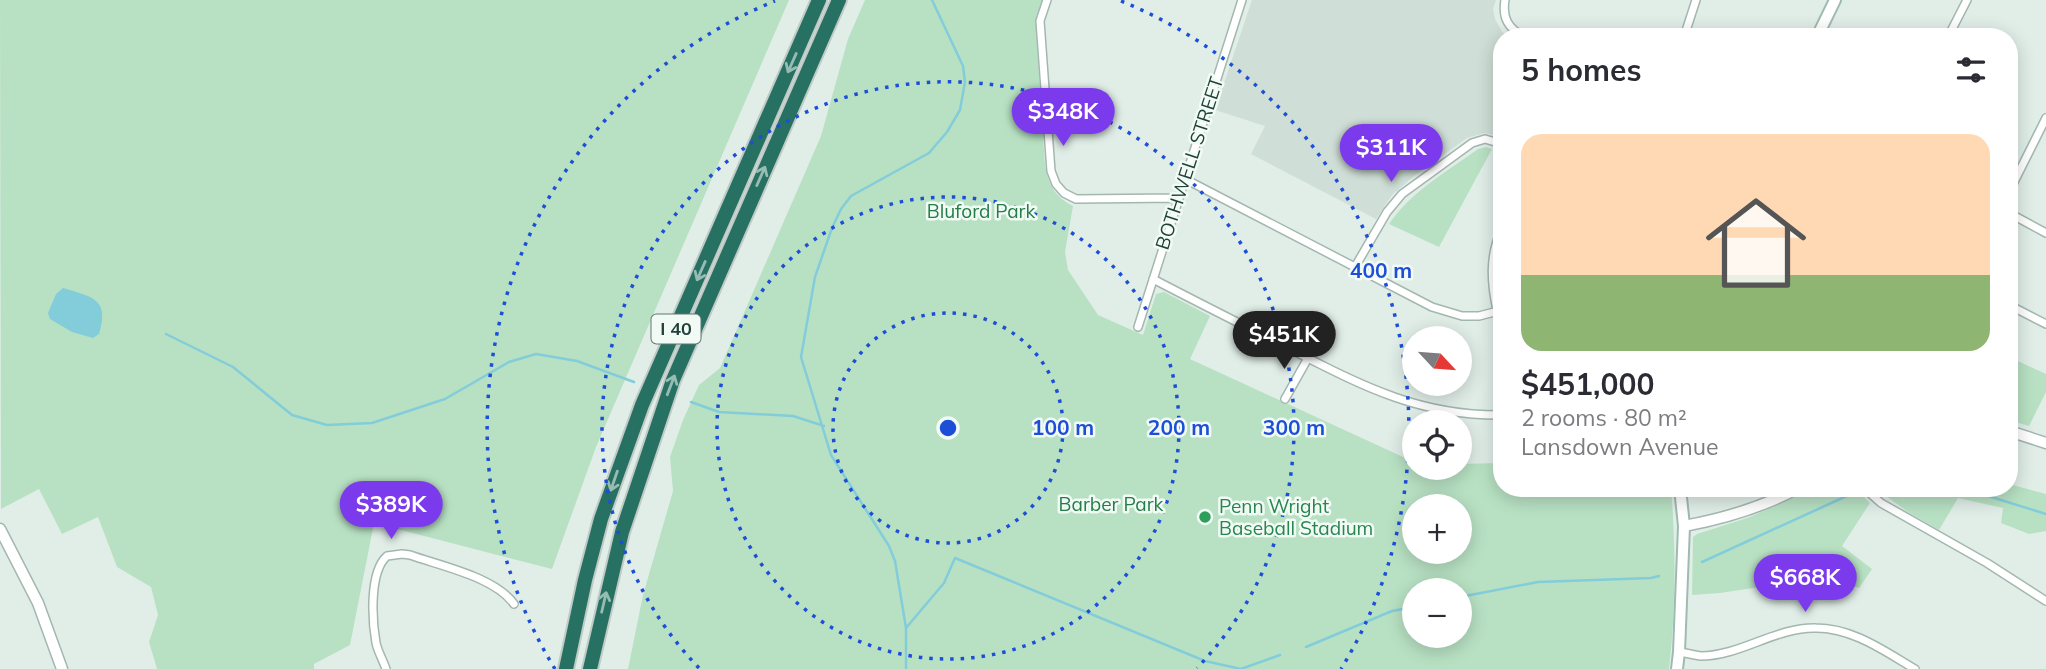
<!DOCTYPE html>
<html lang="en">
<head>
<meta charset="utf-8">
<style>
	:root { --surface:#fff; --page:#f7f7f7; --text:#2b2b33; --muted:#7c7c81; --accent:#7c3aed }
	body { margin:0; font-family:Mulish,sans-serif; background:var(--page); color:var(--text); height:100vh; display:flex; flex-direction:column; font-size:26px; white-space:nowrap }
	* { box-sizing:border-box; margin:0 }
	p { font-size:23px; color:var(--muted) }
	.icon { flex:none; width:38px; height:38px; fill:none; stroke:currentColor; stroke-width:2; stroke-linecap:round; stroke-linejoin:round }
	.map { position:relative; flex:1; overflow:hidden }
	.panel { position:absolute; left:1493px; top:28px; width:525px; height:469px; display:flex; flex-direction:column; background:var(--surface); border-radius:28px; box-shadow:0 4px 18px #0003 }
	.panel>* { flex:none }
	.needle { width:46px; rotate:116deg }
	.buttons { position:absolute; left:1402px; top:326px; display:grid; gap:14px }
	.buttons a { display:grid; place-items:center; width:70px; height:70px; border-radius:50%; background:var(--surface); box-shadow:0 4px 18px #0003; font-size:35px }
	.price { position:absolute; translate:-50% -60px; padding:0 16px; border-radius:24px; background:var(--accent); color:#fff; font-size:23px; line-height:46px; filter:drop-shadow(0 2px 4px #0008) }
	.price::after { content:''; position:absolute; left:50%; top:42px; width:21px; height:16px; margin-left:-10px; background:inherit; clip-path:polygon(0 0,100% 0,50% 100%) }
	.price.active { background:#222; color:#fff }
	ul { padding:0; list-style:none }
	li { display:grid; align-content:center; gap:14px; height:371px; padding:0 28px }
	li span { display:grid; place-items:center; height:217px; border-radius:21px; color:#555 }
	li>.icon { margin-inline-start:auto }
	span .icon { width:126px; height:126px; fill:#fffc; stroke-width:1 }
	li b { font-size:30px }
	h2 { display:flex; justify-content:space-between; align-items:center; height:84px; padding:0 28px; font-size:30px }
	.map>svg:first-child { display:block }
</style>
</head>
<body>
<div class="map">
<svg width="2046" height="669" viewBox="0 0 2046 669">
	<rect width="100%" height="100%" fill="#e1eee8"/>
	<path fill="#cfded7" d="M1252,0H1496L1493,9L1495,19L1503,33L1508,37H1502V131L1499,136L1484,133L1467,138L1414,176L1392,195L1376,219L1251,154L1265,126L1215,110Z"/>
	<path fill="#b8e1c3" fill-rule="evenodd" d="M0,0H789L596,447L552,569L374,523L350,645L314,664V669H157L149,642L158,615L151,587L117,567L98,517L62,534L39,489L1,509Z
		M865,0H1043L1036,16V30L1045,165C1048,184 1055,197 1073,206L1065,252L1068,270L1098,315L1143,335L1156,294L1164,292L1210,316L1190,359L1414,462V467H1460V464L1501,463L1502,488H1671C1676,549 1676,609 1669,669H628L643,595L673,491L670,457L683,420L699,385L720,368L821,136L848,39ZM1414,506H1460V551H1414ZM1414,590H1460V635H1414Z
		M1486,147L1492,149L1439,247L1389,224C1412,191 1446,172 1478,149Z
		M2009,357L2046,374V392L2029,426L2009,420Z
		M2009,484L2046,494V531L2029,534L2001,523L2003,508L1958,498L1939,530L1908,512L1875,488H1970L1996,494L1999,488H2009Z
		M1816,488H1855L1870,503L1842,546L1872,569L1859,588L1831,579H1813L1720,593L1692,595L1693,537L1697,534L1750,517Z"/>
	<path fill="#83ccd9" d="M63,288C92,297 110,298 99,334L93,338L72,332L50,319L48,313L56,294Z"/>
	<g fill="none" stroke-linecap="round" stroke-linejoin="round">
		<path stroke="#83ccd9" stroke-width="2.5" d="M166,334L233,367L292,415L327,425L372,423L445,399L509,362L536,354L577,361L634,382
			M691,402L719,412L793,416L824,426
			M1934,488L1985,495L2046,514
			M1702,562L1851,494
			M1460,597L1538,582L1651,578L1659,576
			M906,628L944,583L955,558L1205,661L1241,669L1280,655
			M1306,647L1392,611L1414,607
			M906,669V628L895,561L889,546L831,455L801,357L815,277L832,228L841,209L851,196L929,153L947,132L960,110L965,82L963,66L932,0"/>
		<defs>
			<path id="minor" d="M1047,0L1040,21L1051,171L1056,184L1064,193L1076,199L1178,198
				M1505,0C1502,18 1508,28 1524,37
				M1684,37L1696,0
				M1948,37L1967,0
				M1046,101L1104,97
				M1185,179L1432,307L1462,316H1479L1502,310
				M2009,192L2046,118
				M2009,213L2046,233
				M1355,267L1387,212L1402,194L1472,143L1485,139L1502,144
				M1153,279C1197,302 1241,324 1286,347C1359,384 1417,416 1502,415
				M2009,305L2046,324
				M1497,310C1491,283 1489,255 1502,229
				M1138,327L1242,0
				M1285,399L1308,358
				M1864,488L1881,503L1987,563L2046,601
				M1679,652C1686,653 1694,655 1701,656C1740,656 1776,627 1816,628C1853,628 1884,651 1915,669
				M386,669C383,660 378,652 376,643C372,620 369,572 387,556L402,554L410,555C441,566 495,577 514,604"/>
			<path id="tertiary" d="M2009,431L2046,443
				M1684,526C1722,519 1763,507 1798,488
				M0,529L38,603L62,669"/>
			<path id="secondary" d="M1817,37L1835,0
				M1677,669L1679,652L1684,526L1680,488"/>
			<path id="motorway" d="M566,669L585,580L601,519L642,405L819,0
				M590,669L622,532L673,380L839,0"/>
		</defs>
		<use href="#minor" stroke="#a3b7b0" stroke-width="10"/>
		<use href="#tertiary" stroke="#a3b7b0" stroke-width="13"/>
		<use href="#secondary" stroke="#9ebbb1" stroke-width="14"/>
		<use href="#motorway" stroke="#c0cac7" stroke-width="18"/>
		<use href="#minor" stroke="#fff" stroke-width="7"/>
		<use href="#tertiary" stroke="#fff" stroke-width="10"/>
		<use href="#secondary" stroke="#fff" stroke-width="10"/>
		<use href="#motorway" stroke="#277162" stroke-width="14"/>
	</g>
	<defs><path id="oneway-shaft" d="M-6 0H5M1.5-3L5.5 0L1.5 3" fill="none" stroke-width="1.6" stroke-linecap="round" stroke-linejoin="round" transform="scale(1.75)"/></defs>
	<g stroke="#97bcb3">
		<use href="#oneway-shaft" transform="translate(792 63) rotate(114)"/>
		<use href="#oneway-shaft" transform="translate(761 176) rotate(-66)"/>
		<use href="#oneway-shaft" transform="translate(701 271) rotate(114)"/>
		<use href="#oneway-shaft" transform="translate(671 385) rotate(-69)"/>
		<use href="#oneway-shaft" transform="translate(614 481) rotate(109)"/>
		<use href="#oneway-shaft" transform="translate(604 602) rotate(-77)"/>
	</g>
	<g fill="none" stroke="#1d4ed8" stroke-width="3.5" stroke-dasharray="3.5 7">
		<circle cx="948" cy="428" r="115"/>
		<circle cx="948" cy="428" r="231"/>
		<path d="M699 668A346 346 0 1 1 1197 668"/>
		<path d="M555 669A461 461 0 0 1 775 1M1121 1A461 461 0 0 1 1341 669"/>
	</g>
	<circle fill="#2e9e5b" stroke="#f2faf6" stroke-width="2.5" cx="1205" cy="517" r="7"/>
	<g text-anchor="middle" stroke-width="5" stroke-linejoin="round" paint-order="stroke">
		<rect fill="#f2faf6" stroke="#5e7871" stroke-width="2" x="651.5" y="314.5" width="49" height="29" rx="5"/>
		<g font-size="18" font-weight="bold" fill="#1f4138">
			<text x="676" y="335">I 40</text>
		</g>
		<g font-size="19" fill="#1f4138" stroke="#f2faf6">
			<text transform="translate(1189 163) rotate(-72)" y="7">BOTHWELL STREET</text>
		</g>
		<g font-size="19" fill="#247d47" stroke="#f2faf6">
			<text x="981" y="218">Bluford Park</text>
			<text x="1111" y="511">Barber Park</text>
		</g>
		<g font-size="19" fill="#27864d" stroke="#f2faf6" text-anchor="start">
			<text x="1219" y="513">Penn Wright<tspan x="1219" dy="22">Baseball Stadium</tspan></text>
		</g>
	</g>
	<circle cx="948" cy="428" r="10" fill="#1d4ed8" stroke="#f2faf6" stroke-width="3.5"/>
	<g font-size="21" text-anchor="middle" font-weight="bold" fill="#1d4ed8" stroke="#f2faf6" stroke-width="5" stroke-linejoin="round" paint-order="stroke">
		<text x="1381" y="278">400 m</text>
		<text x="1063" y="435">100 m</text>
		<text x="1179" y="435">200 m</text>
		<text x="1294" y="435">300 m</text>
	</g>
</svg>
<div class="buttons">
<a><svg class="needle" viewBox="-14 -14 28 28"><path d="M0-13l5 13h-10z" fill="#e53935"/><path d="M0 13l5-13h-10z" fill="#7c7c81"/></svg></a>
<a><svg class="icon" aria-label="locate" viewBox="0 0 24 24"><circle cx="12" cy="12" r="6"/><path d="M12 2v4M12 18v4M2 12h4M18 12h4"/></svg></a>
<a>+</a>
<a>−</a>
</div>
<b class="price" style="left:1063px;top:148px">$348K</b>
<b class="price" style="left:1391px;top:184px">$311K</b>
<b class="price active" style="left:1284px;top:371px">$451K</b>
<b class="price" style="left:391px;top:541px">$389K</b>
<b class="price" style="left:1805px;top:614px">$668K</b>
<section class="panel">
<h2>5 homes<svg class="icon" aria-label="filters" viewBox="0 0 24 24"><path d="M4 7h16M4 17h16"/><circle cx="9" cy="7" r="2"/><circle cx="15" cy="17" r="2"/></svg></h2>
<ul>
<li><span style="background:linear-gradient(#ffd9b3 65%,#8fb573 0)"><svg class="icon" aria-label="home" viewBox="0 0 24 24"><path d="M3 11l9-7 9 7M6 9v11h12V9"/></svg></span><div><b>$451,000</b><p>2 rooms · 80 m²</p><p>Lansdown Avenue</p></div></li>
</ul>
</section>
</div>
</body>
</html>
